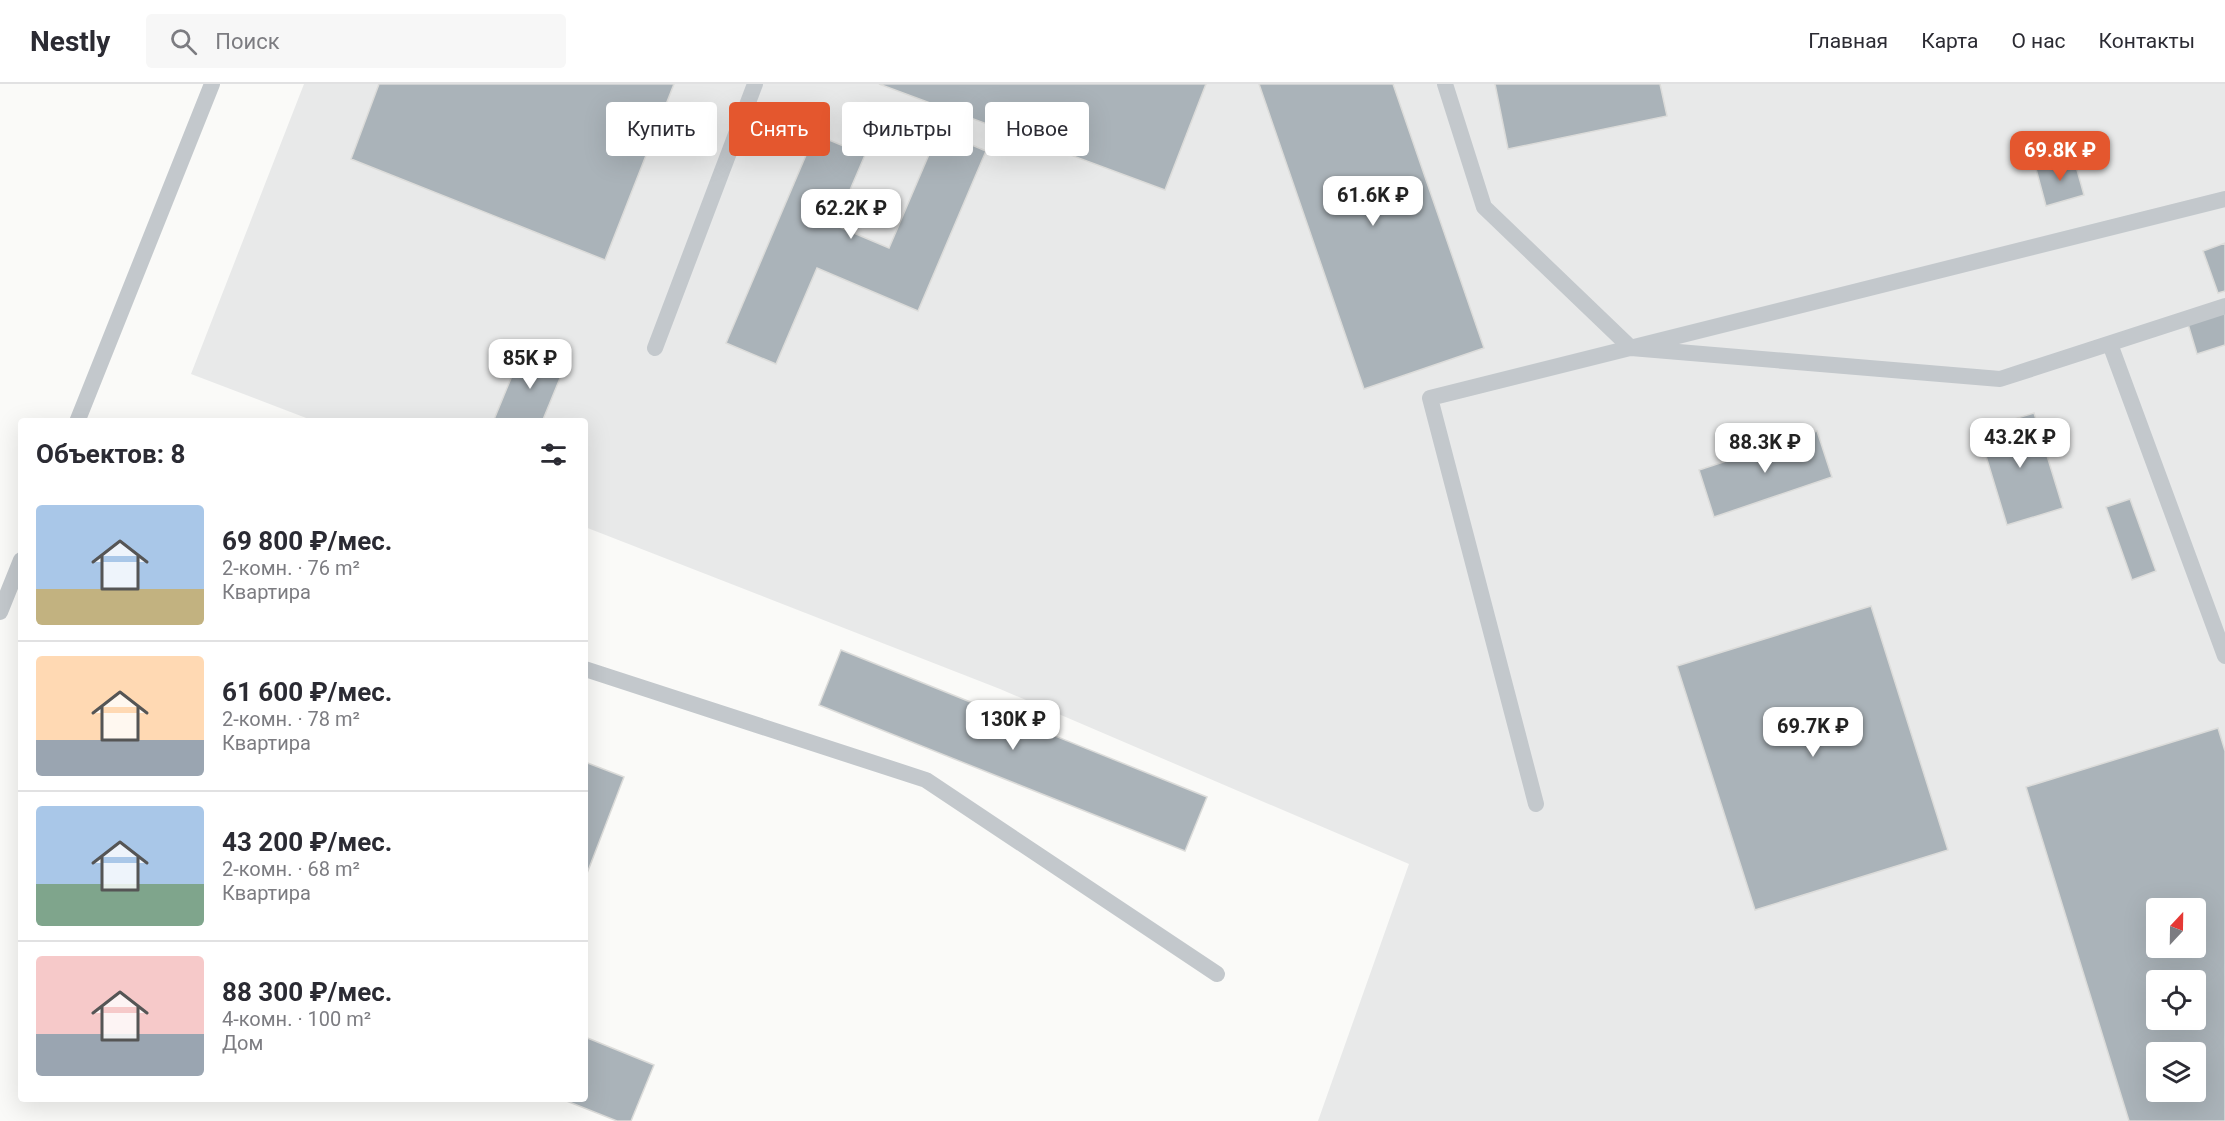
<!DOCTYPE html>
<html lang="ru">
<head>
<meta charset="utf-8">
<style>
	:root { --surface:#fff; --page:#f7f7f7; --text:#2b2b33; --muted:#7c7c81; --line:#e1e1e2; --accent:#e4572e }
	body { margin:0; font-family:Roboto,sans-serif; background:var(--page); color:var(--text); height:100vh; display:flex; flex-direction:column; font-size:22px; white-space:nowrap }
	* { box-sizing:border-box; margin:0 }
	p { font-size:20px; color:var(--muted) }
	.icon { flex:none; width:33px; height:33px; fill:none; stroke:currentColor; stroke-width:2; stroke-linecap:round; stroke-linejoin:round }
	.map { position:relative; flex:1; overflow:hidden }
	.details { position:absolute; left:18px; top:334px; width:570px; height:684px; display:flex; flex-direction:column; background:var(--surface); border-radius:6px; box-shadow:0 6px 24px #0002 }
	.details>* { flex:none }
	.banner { position:absolute; left:606px; top:18px; width:570px; height:54px; display:flex; gap:12px }
	.needle { width:39px; rotate:22deg }
	.buttons { position:absolute; left:2146px; top:814px; display:grid; gap:12px }
	.buttons a { display:grid; place-items:center; width:60px; height:60px; border-radius:6px; background:var(--surface); box-shadow:0 6px 24px #0002; font-size:30px }
	.price { position:absolute; translate:-50% -51px; padding:0 14px; border-radius:12px; background:#fff; color:#222; font-size:20px; line-height:39px; filter:drop-shadow(0 2px 3px #0008) }
	.price::after { content:''; position:absolute; left:50%; top:36px; width:18px; height:14px; margin-left:-9px; background:inherit; clip-path:polygon(0 0,100% 0,50% 100%) }
	.price.current { background:var(--accent); color:#fff }
	ul { padding:0; list-style:none }
	li { display:flex; align-items:center; gap:18px; height:150px; padding:0 18px }
	li+li { border-top:2px solid var(--line) }
	li span { display:grid; place-items:center; flex:none; width:168px; height:120px; border-radius:6px; color:#555 }
	li>.icon { margin-inline-start:auto }
	span .icon { width:72px; height:72px; fill:#fffc; stroke-width:1 }
	li b { font-size:26px }
	h2 { display:flex; justify-content:space-between; align-items:center; height:72px; padding:0 18px; font-size:26px }
	.tag { padding:0 21px; border-radius:6px; background:var(--surface); box-shadow:0 6px 24px #0002; font-size:21px; line-height:54px }
	.tag.current { background:var(--accent); color:#fff }
	header { display:flex; align-items:center; gap:36px; box-sizing:border-box; height:84px; padding:0 30px; background:var(--surface); border-bottom:2px solid var(--line) }
	header strong { font-size:28px }
	nav { display:flex; gap:33px; margin-inline-start:auto; font-size:21px }
	.search { width:420px; height:54px; background:var(--page); display:flex; align-items:center; gap:15px; box-sizing:border-box; padding:0 21px; border-radius:6px; color:var(--muted); font-size:22px }
	.map>svg:first-child { display:block }
</style>
</head>
<body>
<header>
<strong>Nestly</strong>
<div class="search"><svg class="icon" aria-label="search" viewBox="0 0 24 24"><circle cx="10" cy="10" r="6"/><path d="M15 15l6 6"/></svg>Поиск</div>
<nav><a>Главная</a><a>Карта</a><a>О нас</a><a>Контакты</a></nav>
</header>
<div class="map">
<svg width="2225" height="1037" viewBox="0 0 2225 1037">
	<rect width="100%" height="100%" fill="#fafaf8"/>
	<path fill="#e8e9e9" fill-rule="evenodd" d="M304,0H2225V1037H1318L1409,780L1000,605L585,443V338L314,337L191,290ZM2157,825H2196V864H2157ZM2157,897H2196V936H2157ZM2157,969H2196V1008H2157Z"/>
	<path fill="#aab3b9" stroke="#dcdcda" stroke-width="1.5" fill-rule="evenodd" d="M379,0H674L605,176L351,75Z
		M879,0H1206L1165,106Z
		M1259,0H1393L1484,264L1364,305Z
		M1495,0H1660L1667,32L1508,65Z
		M939,47L986,67L918,227L817,184L776,280L726,259L815,50L865,71L835,141L889,164Z
		M2074,75L2084,111L2046,122L2036,85Z
		M2225,159V207L2218,209L2203,167Z
		M2225,229V261L2197,270L2188,240Z
		M523,265L565,282L542,338H493Z
		M2034,329L2063,424L2007,441L1978,346Z
		M1817,347L1832,393L1714,433L1699,386Z
		M2130,415L2156,487L2132,496L2106,423Z
		M1871,522L1948,766L1755,826L1677,582Z
		M841,566L1207,713L1185,767L819,621Z
		M2218,644L2225,667V1037H2129L2026,703ZM2157,825H2196V864H2157ZM2157,897H2196V936H2157ZM2157,969H2196V1008H2157Z
		M585,678L624,693L586,792H585Z
		M585,953L654,981L631,1037H617L564,1016H585Z"/>
	<g fill="none" stroke-linecap="round" stroke-linejoin="round">
		<path stroke="#c3c8cc" stroke-width="16" d="M1445,0L1484,123L1631,264L2000,295L2225,222
			M2110,260L2225,572
			M655,264L755,0
			M77,338L212,0
			M0,528L21,476
			M585,585L926,696L1217,890
			M1536,720L1430,314L2225,115"/>
	</g>
</svg>
<div class="buttons">
<a><svg class="needle" viewBox="-14 -14 28 28"><path d="M0-13l5 13h-10z" fill="#e53935"/><path d="M0 13l5-13h-10z" fill="#7c7c81"/></svg></a>
<a><svg class="icon" aria-label="locate" viewBox="0 0 24 24"><circle cx="12" cy="12" r="6"/><path d="M12 2v4M12 18v4M2 12h4M18 12h4"/></svg></a>
<a><svg class="icon" aria-label="layers" viewBox="0 0 24 24"><path d="M12 4l9 5-9 5-9-5zM3 14l9 5 9-5"/></svg></a>
</div>
<b class="price current" style="left:2060px;top:98px">69.8K ₽</b>
<b class="price" style="left:1373px;top:143px">61.6K ₽</b>
<b class="price" style="left:851px;top:156px">62.2K ₽</b>
<b class="price" style="left:530px;top:306px">85K ₽</b>
<b class="price" style="left:2020px;top:385px">43.2K ₽</b>
<b class="price" style="left:1765px;top:390px">88.3K ₽</b>
<b class="price" style="left:1013px;top:667px">130K ₽</b>
<b class="price" style="left:1813px;top:674px">69.7K ₽</b>
<div class="banner">
<a class="tag">Купить</a>
<a class="tag current">Снять</a>
<a class="tag">Фильтры</a>
<a class="tag">Новое</a>
</div>
<section class="details">
<h2>Объектов: 8<svg class="icon" aria-label="filters" viewBox="0 0 24 24"><path d="M4 7h16M4 17h16"/><circle cx="9" cy="7" r="2"/><circle cx="15" cy="17" r="2"/></svg></h2>
<ul>
<li><span style="background:linear-gradient(#a9c7e8 70%,#c2b280 0)"><svg class="icon" aria-label="home" viewBox="0 0 24 24"><path d="M3 11l9-7 9 7M6 9v11h12V9"/></svg></span><div><b>69 800 ₽/мес.</b><p>2-комн. · 76 m²</p><p>Квартира</p></div></li>
<li><span style="background:linear-gradient(#ffd9b3 70%,#9aa5b1 0)"><svg class="icon" aria-label="home" viewBox="0 0 24 24"><path d="M3 11l9-7 9 7M6 9v11h12V9"/></svg></span><div><b>61 600 ₽/мес.</b><p>2-комн. · 78 m²</p><p>Квартира</p></div></li>
<li><span style="background:linear-gradient(#a9c7e8 65%,#7fa58c 0)"><svg class="icon" aria-label="home" viewBox="0 0 24 24"><path d="M3 11l9-7 9 7M6 9v11h12V9"/></svg></span><div><b>43 200 ₽/мес.</b><p>2-комн. · 68 m²</p><p>Квартира</p></div></li>
<li><span style="background:linear-gradient(#f6c9c9 65%,#9aa5b1 0)"><svg class="icon" aria-label="home" viewBox="0 0 24 24"><path d="M3 11l9-7 9 7M6 9v11h12V9"/></svg></span><div><b>88 300 ₽/мес.</b><p>4-комн. · 100 m²</p><p>Дом</p></div></li>
</ul>
</section>
</div>
</body>
</html>
